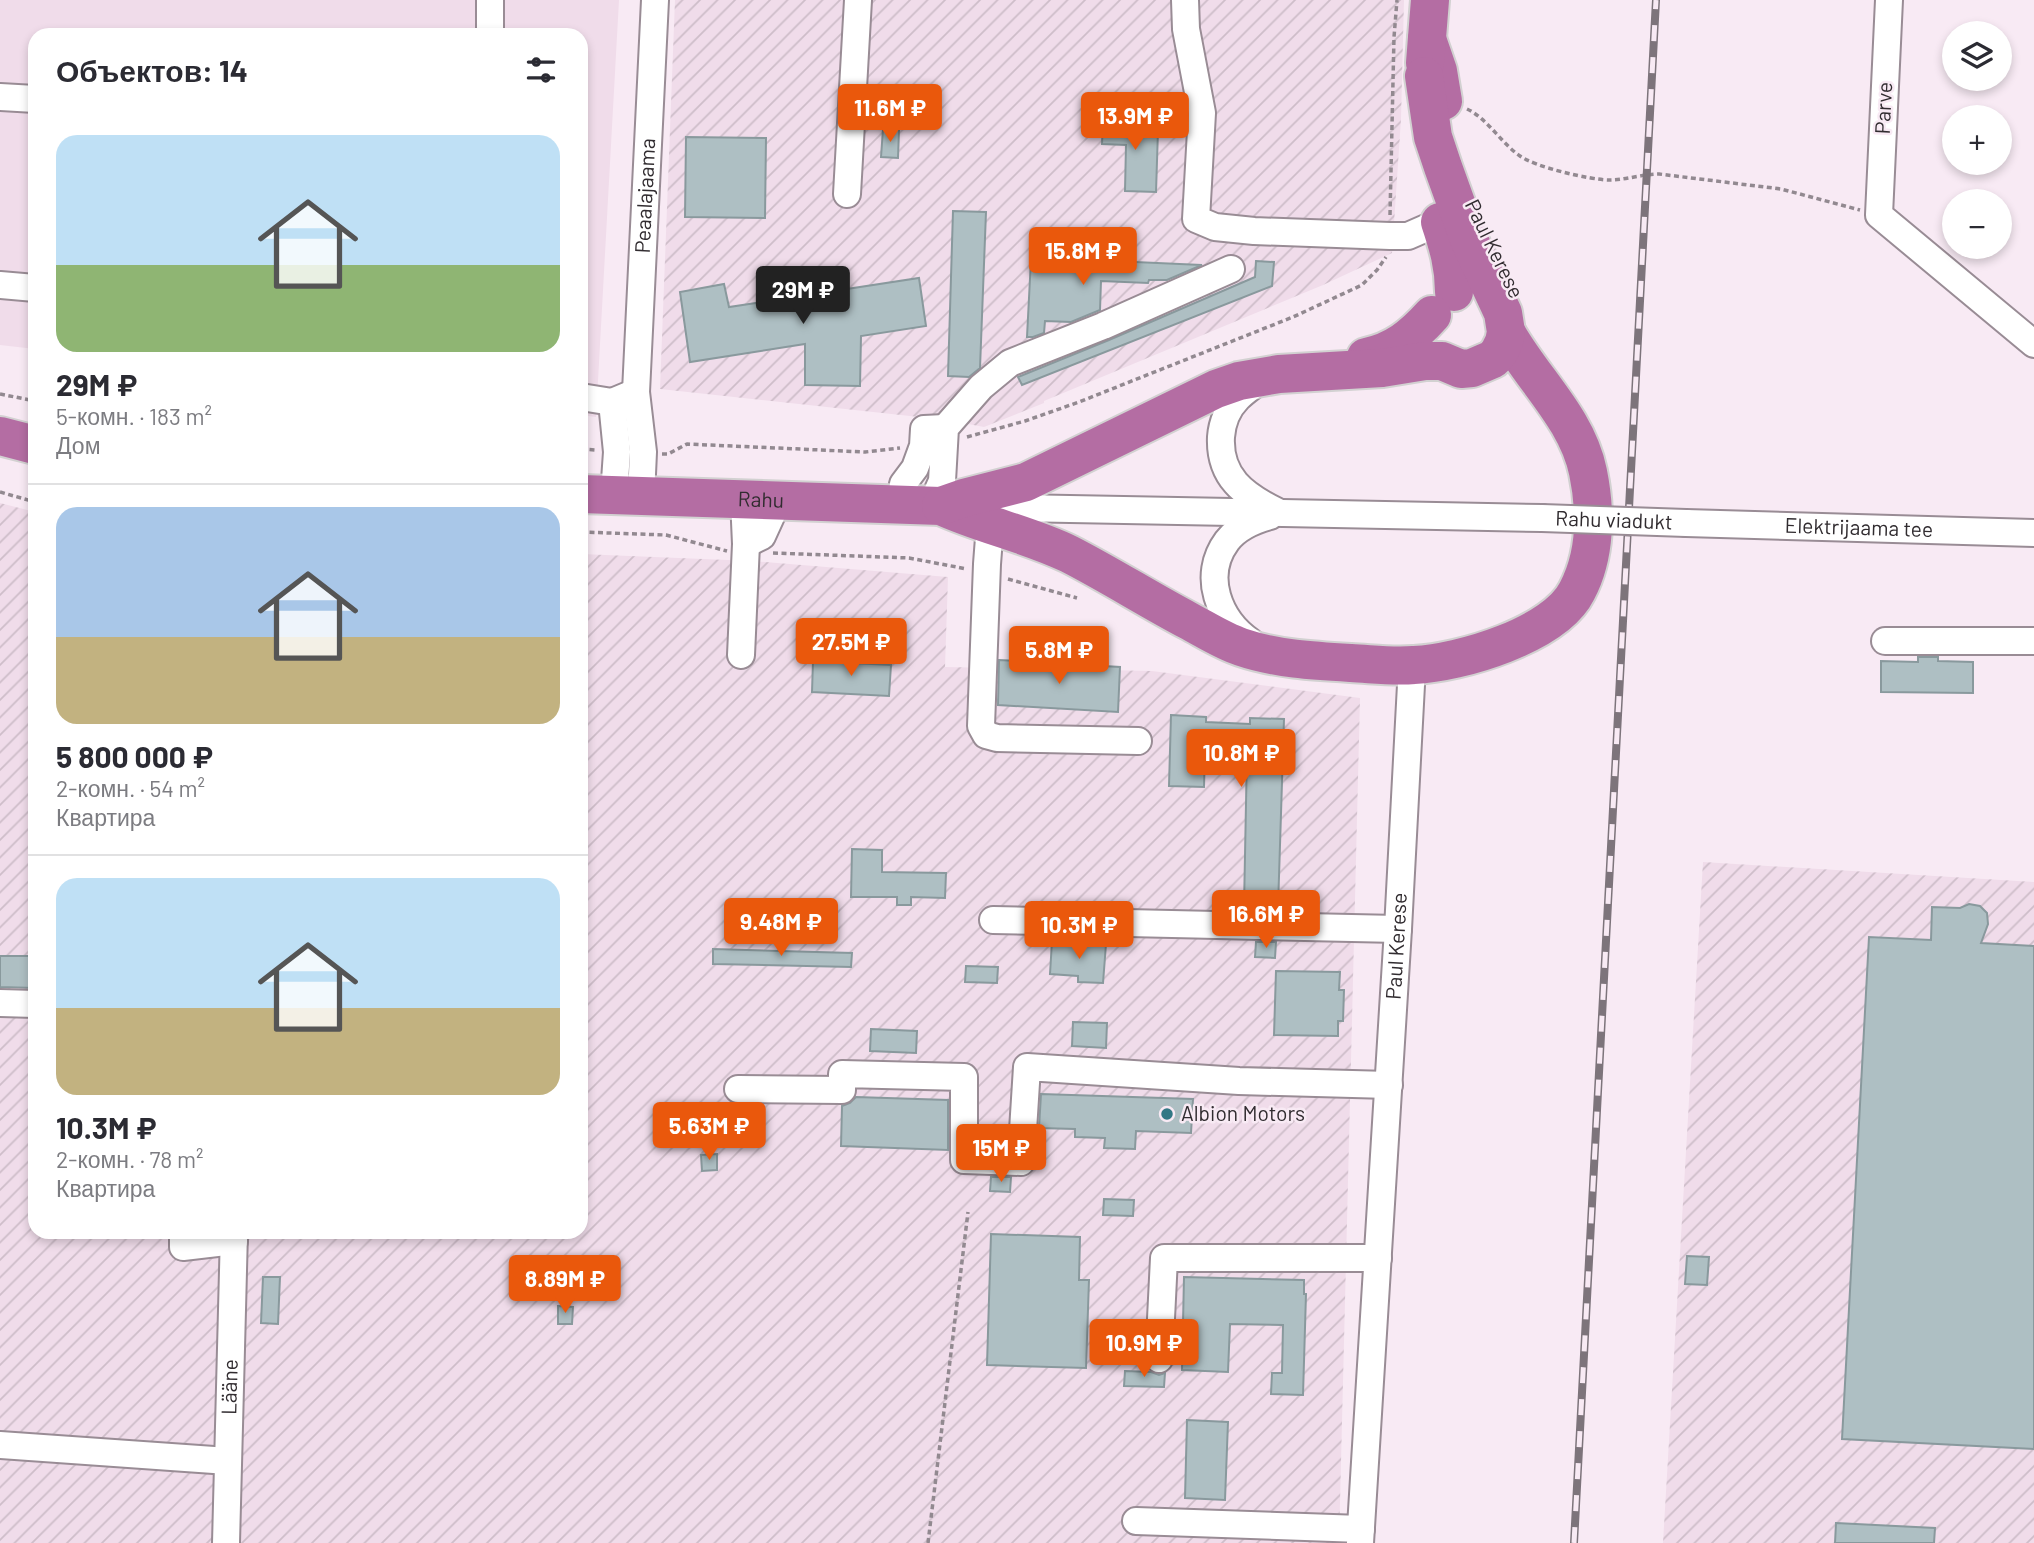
<!DOCTYPE html>
<html lang="ru">
<head>
<meta charset="utf-8">
<style>
	:root { --surface:#fff; --page:#f2f2f3; --text:#2b2b33; --muted:#7c7c81; --line:#e1e1e2; --accent:#ea580c }
	body { margin:0; font-family:Barlow,sans-serif; background:var(--page); color:var(--text); height:100vh; display:flex; flex-direction:column; font-size:26px; white-space:nowrap }
	* { box-sizing:border-box; margin:0 }
	p { font-size:23px; color:var(--muted) }
	.icon { flex:none; width:38px; height:38px; fill:none; stroke:currentColor; stroke-width:2; stroke-linecap:round; stroke-linejoin:round }
	.map { position:relative; flex:1; overflow:hidden }
	.drawer { position:absolute; left:28px; top:28px; width:560px; height:1211px; display:flex; flex-direction:column; background:var(--surface); border-radius:21px; box-shadow:0 4px 10px #0003 }
	.drawer>* { flex:none }
	.buttons { position:absolute; left:1942px; top:21px; display:grid; gap:14px }
	.buttons a { display:grid; place-items:center; width:70px; height:70px; border-radius:50%; background:var(--surface); box-shadow:0 4px 10px #0003; font-size:35px }
	.price { position:absolute; translate:-50% -60px; padding:0 16px; border-radius:7px; background:var(--accent); color:#fff; font-size:23px; line-height:46px; filter:drop-shadow(0 2px 4px #0008) }
	.price::after { content:''; position:absolute; left:50%; top:42px; width:21px; height:16px; margin-left:-10px; background:inherit; clip-path:polygon(0 0,100% 0,50% 100%) }
	.price.selected { background:#222; color:#fff }
	ul { padding:0; list-style:none }
	li { display:grid; align-content:center; gap:14px; height:371px; padding:0 28px }
	li+li { border-top:2px solid var(--line) }
	li span { display:grid; place-items:center; height:217px; border-radius:21px; color:#555 }
	li>.icon { margin-inline-start:auto }
	span .icon { width:126px; height:126px; fill:#fffc; stroke-width:1 }
	li b { font-size:30px }
	h2 { display:flex; justify-content:space-between; align-items:center; height:84px; padding:0 28px; font-size:30px }
	.map>svg:first-child { display:block }
</style>
</head>
<body>
<div class="map">
<svg width="2034" height="1543" viewBox="0 0 2034 1543">
	<defs>
		<pattern id="industrial-furrows" width="10" height="10" patternUnits="userSpaceOnUse" patternTransform="scale(1.75)"><rect width="10" height="10" fill="#f0dcea"/><path d="M-1 1l2-2M0 10L10 0M9 11l2-2" fill="none" stroke="#cebdc9"/></pattern>
	</defs>
	<rect width="100%" height="100%" fill="#f8eaf4"/>
	<path fill="#f0dcea" d="M0,0H619L596,417L581,415V35H35V349L0,345Z"/>
	<path fill="url(#industrial-furrows)" d="M675,0H1404L1401,119L1392,253L1323,285L1044,401V403L984,427L947,420L660,389Z
		M0,503L35,512V1232H581V554L752,561L948,577L945,667L1152,671L1360,698L1339,1543H0Z
		M1703,862L2034,882V1543H1663Z"/>
	<path fill="#aebfc3" stroke="#89999d" stroke-width="2" d="M1103,120L1143,121L1142,129L1158,130L1156,192L1125,191L1126,145L1102,144Z
		M883,129L899,130L898,158L881,157Z
		M686,137L766,138L765,218L685,217Z
		M953,211L986,212L980,368L969,377L948,376Z
		M1031,259L1068,261V259L1202,265L1167,280H1149L1148,283L1101,281L1100,310L1071,322L1045,321L1044,333L1033,337H1027Z
		M1256,261L1274,262L1272,286L1022,385L1018,377L1109,340L1255,277Z
		M919,278L926,326L861,336L860,386L805,385V344L690,362L680,292L724,284L729,307Z
		M1918,657H1938V661L1973,662V693L1881,692V661L1918,662Z
		M999,660L1120,667L1118,712L998,705Z
		M813,661L891,665L889,696L812,692Z
		M1171,715L1206,717V722L1250,724V718L1284,719L1278,908L1244,907L1247,752L1205,751L1204,787L1169,786Z
		M852,849L882,850V872L946,873L945,898L911,897V905H897V897H851Z
		M1969,904L1980,906L1987,913L1988,924L1981,943L2034,946V1449L1842,1439L1869,937L1931,940L1932,907L1960,908Z
		M1052,941L1106,944L1103,983L1078,982V976L1050,974Z
		M1256,942H1276L1275,958L1255,957Z
		M713,949L852,953L851,967L713,964Z
		M0,956H35V988L0,987Z
		M966,966L998,967L997,983L965,982Z
		M1276,971L1340,972L1339,990H1344L1343,1021H1338V1036L1274,1035Z
		M1073,1022L1107,1023L1106,1048L1072,1046Z
		M871,1029L917,1031L916,1053L870,1051Z
		M1041,1094L1193,1099L1191,1133L1136,1131L1135,1149L1104,1148L1105,1138L1075,1137V1129L1039,1128Z
		M856,1097L948,1100V1150L841,1146L842,1106L850,1103Z
		M717,1154V1170L702,1171L701,1155Z
		M991,1177H1011L1010,1192L990,1191Z
		M1104,1199L1134,1200L1133,1216L1103,1215Z
		M991,1234L1080,1237L1079,1280H1089L1086,1368L987,1365Z
		M1687,1256L1709,1257L1707,1285L1685,1284Z
		M263,1277H280L278,1324L261,1323Z
		M1184,1277L1304,1280V1294H1306L1303,1395L1271,1394L1272,1373H1282L1283,1325L1230,1324L1228,1372L1182,1370Z
		M558,1306L573,1307L572,1324H558Z
		M1125,1371L1151,1372L1159,1375L1165,1373L1164,1387L1124,1386Z
		M1187,1420L1228,1422L1225,1500L1185,1498Z
		M1836,1523L1935,1528L1934,1543H1835Z"/>
	<g fill="none" stroke-linecap="round" stroke-linejoin="round">
		<defs>
			<g id="minor">
				<path d="M1185,0L1186,29L1202,113L1196,219L1215,227L1254,231L1390,236H1408L1440,222"/>
				<path d="M1889,0L1879,215L2034,344"/>
				<path d="M490,35V0"/>
				<path d="M0,97L35,99"/>
				<path d="M847,194L858,0"/>
				<path d="M0,285L35,288"/>
				<path d="M1260,380C1253,386 1245,391 1238,398C1228,408 1222,423 1221,437C1219,477 1244,495 1276,511"/>
				<path d="M581,397L612,402"/>
				<path d="M614,495L617,452L612,402L636,392"/>
				<path id="s1" d="M641,496L643,452L636,392L655,0"/>
				<path d="M900,505L903,484L915,468L923,446L924,429L945,428"/>
				<path d="M931,506L942,481L945,428L981,387L1010,363L1103,326L1231,269"/>
				<path d="M970,507L1542,518"/>
				<path id="s2" d="M1686,523L2034,533"/>
				<path d="M990,525L987,564L981,726L986,735L997,738L1138,741"/>
				<path d="M746,544L762,536L778,501"/>
				<path d="M1885,641H2034"/>
				<path d="M1251,642C1219,620 1201,576 1227,541C1237,528 1255,520 1270,516"/>
				<path d="M741,655L746,544L744,499"/>
				<path d="M993,920L1398,929"/>
				<path d="M0,1003L35,1004"/>
				<path d="M738,1089L842,1090V1074L964,1077V1160L1021,1162L1027,1067L1239,1081L1389,1085"/>
				<path d="M183,1232V1247L234,1241"/>
				<path d="M1159,1359L1164,1258H1378"/>
				<path d="M0,1445L228,1461"/>
				<path d="M1136,1521L1361,1529"/>
				<path id="s3" d="M226,1543L234,1232"/>
				<path id="s4" d="M1360,1543L1398,929L1412,666"/>
			</g>
			<g id="highway">
				<path d="M1427,39L1438,71L1443,101"/>
				<path d="M1425,63L1430,0"/>
				<path d="M1440,222C1448,246 1454,266 1454,292"/>
				<path d="M1366,357C1395,351 1413,336 1432,315"/>
				<path d="M0,436L35,445"/>
				<path id="s5" d="M581,494L941,506C982,525 1028,534 1069,554C1110,575 1149,600 1189,621C1206,630 1223,641 1241,647C1276,659 1314,661 1351,663C1372,664 1393,667 1414,665C1460,663 1555,635 1577,591C1596,555 1596,511 1588,472C1577,418 1532,379 1506,332"/>
				<path d="M941,506L964,498L1026,482L1216,389L1239,381L1279,374L1382,368L1425,361H1442L1461,369L1472,368L1493,359L1499,352L1504,342L1506,332L1503,313L1470,242L1443,167L1433,137L1424,76"/>
			</g>
		</defs>
		<use href="#minor" stroke="#998c95" stroke-width="30"/>
		<use href="#highway" stroke="#d2d1d1" stroke-width="42"/>
		<path stroke="#928990" stroke-width="3.5" stroke-dasharray="5 3.5" stroke-linecap="butt" d="M1467,109C1488,119 1501,143 1520,156C1535,167 1590,180 1610,180C1626,180 1642,174 1659,174L1781,189L1860,210
			M1390,215L1394,37L1397,0
			M0,394L35,401
			M967,437L1025,421L1079,402L1293,317L1362,285L1377,270L1386,257
			M581,449L595,450
			M662,454H668L687,444L865,452L900,448
			M0,492L35,502
			M581,532L666,535L727,551
			M773,553L909,558L967,569
			M1008,579L1077,598
			M928,1543L968,1212"/>
		<use href="#minor" stroke="#fff" stroke-width="26"/>
		<use href="#highway" stroke="#b46da3" stroke-width="38"/>
		<defs>
			<path id="rail" d="M1574,1543L1656,0"/>
		</defs>
		<use href="#rail" stroke="#7d747b" stroke-width="8"/>
		<use href="#rail" stroke="#f8eaf4" stroke-width="5" stroke-dasharray="16" stroke-linecap="butt"/>
		<defs>
			<g id="minor-bridge">
				<path id="s6" d="M1542,518L1686,523"/>
			</g>
		</defs>
		<use href="#minor-bridge" stroke="#998c95" stroke-width="30" stroke-linecap="butt"/>
		<use href="#minor-bridge" stroke="#fff" stroke-width="26"/>
	</g>
	<circle fill="#327885" stroke="#f8eaf4" stroke-width="2.5" cx="1167" cy="1114" r="7"/>
	<g text-anchor="middle" stroke-width="5" stroke-linejoin="round" paint-order="stroke">
		<g font-size="21" fill="#312c30" stroke="#f8eaf4">
			<text transform="translate(1884 108) rotate(-87)" y="7">Parve</text>
			<text dy="7" stroke="none"><textPath href="#s1" startOffset="301">Peaalajaama</textPath></text>
			<text transform="translate(1494 249) rotate(64)" y="7">Paul Kerese</text>
			<text dy="7" stroke="none"><textPath href="#s5" startOffset="180">Rahu</textPath></text>
			<text dy="7" stroke="none"><textPath href="#s6" startOffset="72">Rahu viadukt</textPath></text>
			<text dy="7" stroke="none"><textPath href="#s2" startOffset="173">Elektrijaama tee</textPath></text>
			<text dy="7" stroke="none"><textPath href="#s4" startOffset="598">Paul Kerese</textPath></text>
			<text dy="7" stroke="none"><textPath href="#s3" startOffset="156">Lääne</textPath></text>
		</g>
		<g font-size="21" fill="#312c30" stroke="#f8eaf4" text-anchor="start">
			<text x="1181" y="1121">Albion Motors</text>
		</g>
	</g>
</svg>
<div class="buttons">
<a><svg class="icon" aria-label="layers" viewBox="0 0 24 24"><path d="M12 4l9 5-9 5-9-5zM3 14l9 5 9-5"/></svg></a>
<a>+</a>
<a>−</a>
</div>
<b class="price" style="left:890px;top:144px">11.6M ₽</b>
<b class="price" style="left:1135px;top:152px">13.9M ₽</b>
<b class="price" style="left:1083px;top:287px">15.8M ₽</b>
<b class="price selected" style="left:803px;top:326px">29M ₽</b>
<b class="price" style="left:851px;top:678px">27.5M ₽</b>
<b class="price" style="left:1059px;top:686px">5.8M ₽</b>
<b class="price" style="left:1241px;top:789px">10.8M ₽</b>
<b class="price" style="left:1266px;top:950px">16.6M ₽</b>
<b class="price" style="left:781px;top:958px">9.48M ₽</b>
<b class="price" style="left:1079px;top:961px">10.3M ₽</b>
<b class="price" style="left:709px;top:1162px">5.63M ₽</b>
<b class="price" style="left:1001px;top:1184px">15M ₽</b>
<b class="price" style="left:565px;top:1315px">8.89M ₽</b>
<b class="price" style="left:1144px;top:1379px">10.9M ₽</b>
<section class="drawer">
<h2>Объектов: 14<svg class="icon" aria-label="filters" viewBox="0 0 24 24"><path d="M4 7h16M4 17h16"/><circle cx="9" cy="7" r="2"/><circle cx="15" cy="17" r="2"/></svg></h2>
<ul>
<li><span style="background:linear-gradient(#bfe0f5 60%,#8fb573 0)"><svg class="icon" aria-label="home" viewBox="0 0 24 24"><path d="M3 11l9-7 9 7M6 9v11h12V9"/></svg></span><div><b>29M ₽</b><p>5-комн. · 183 m²</p><p>Дом</p></div></li>
<li><span style="background:linear-gradient(#a9c7e8 60%,#c2b280 0)"><svg class="icon" aria-label="home" viewBox="0 0 24 24"><path d="M3 11l9-7 9 7M6 9v11h12V9"/></svg></span><div><b>5 800 000 ₽</b><p>2-комн. · 54 m²</p><p>Квартира</p></div></li>
<li><span style="background:linear-gradient(#bfe0f5 60%,#c2b280 0)"><svg class="icon" aria-label="home" viewBox="0 0 24 24"><path d="M3 11l9-7 9 7M6 9v11h12V9"/></svg></span><div><b>10.3M ₽</b><p>2-комн. · 78 m²</p><p>Квартира</p></div></li>
</ul>
</section>
</div>
</body>
</html>
